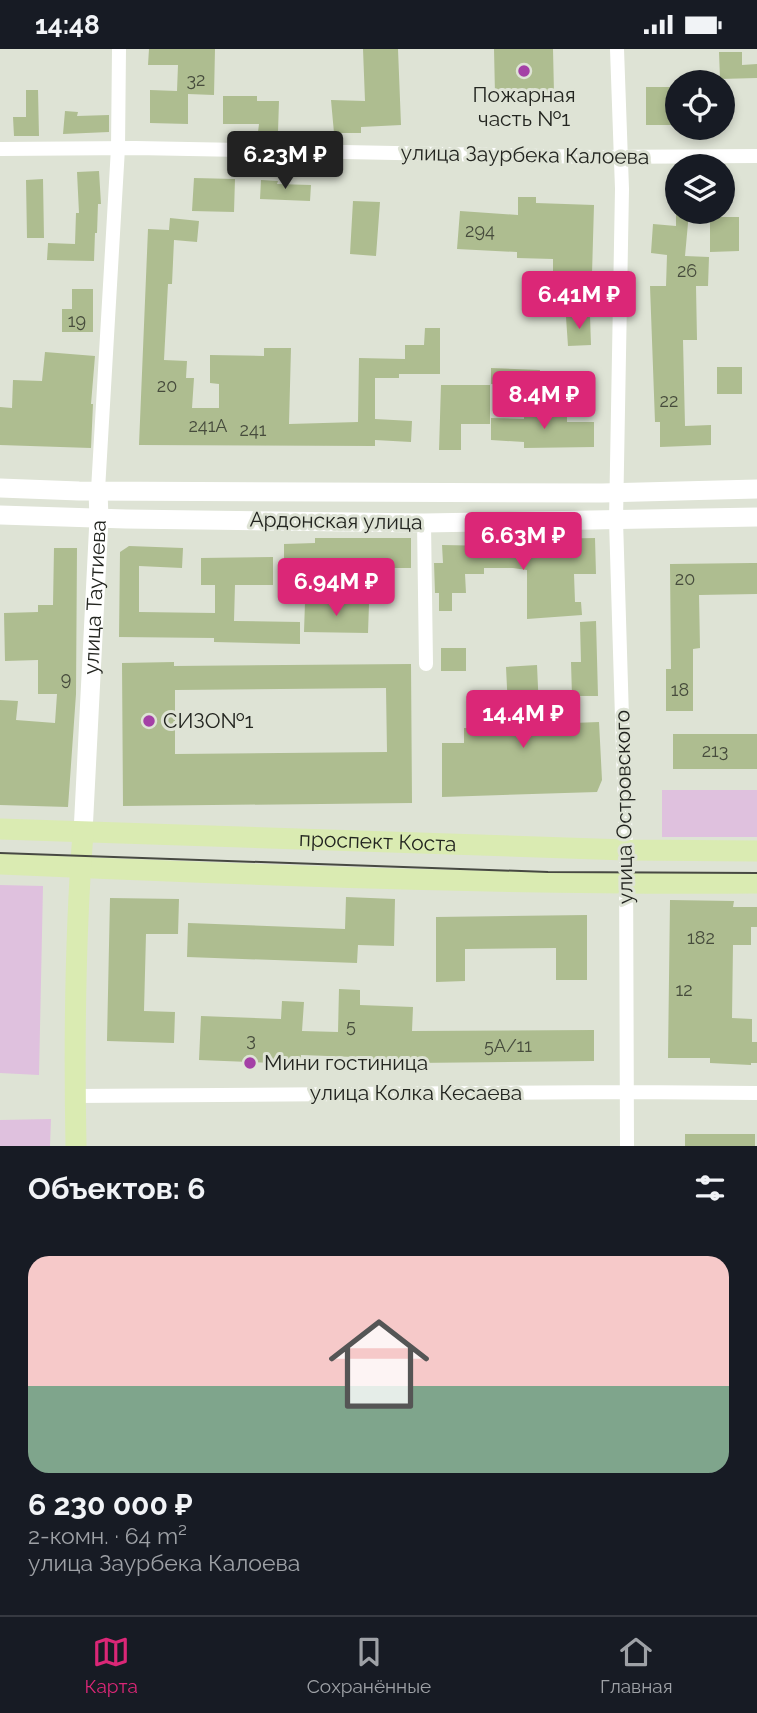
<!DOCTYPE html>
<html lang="ru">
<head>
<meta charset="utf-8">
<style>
	:root { --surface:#171b24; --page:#20242c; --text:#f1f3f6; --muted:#9ea1a6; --line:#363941; --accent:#db2777 }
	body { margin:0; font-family:Raleway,sans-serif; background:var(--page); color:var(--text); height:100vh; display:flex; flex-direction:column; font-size:26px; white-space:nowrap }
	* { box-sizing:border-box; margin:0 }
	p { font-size:23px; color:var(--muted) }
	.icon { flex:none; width:38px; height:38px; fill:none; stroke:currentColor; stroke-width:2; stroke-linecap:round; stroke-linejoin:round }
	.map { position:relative; height:1097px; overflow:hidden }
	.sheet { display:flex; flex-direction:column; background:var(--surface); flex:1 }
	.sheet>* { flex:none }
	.fabs { position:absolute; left:665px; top:21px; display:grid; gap:14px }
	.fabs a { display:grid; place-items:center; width:70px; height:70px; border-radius:50%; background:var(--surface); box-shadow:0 4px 10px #0003; font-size:35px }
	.price { position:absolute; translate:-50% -60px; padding:0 16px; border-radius:7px; background:var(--accent); color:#fff; font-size:23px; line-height:46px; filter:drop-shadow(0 2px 4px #0008) }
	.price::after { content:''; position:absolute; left:50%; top:42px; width:21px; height:16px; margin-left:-10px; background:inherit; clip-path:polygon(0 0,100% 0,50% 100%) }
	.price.on { background:#222; color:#fff }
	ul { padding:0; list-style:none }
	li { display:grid; align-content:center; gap:14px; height:371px; padding:0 28px }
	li+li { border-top:2px solid var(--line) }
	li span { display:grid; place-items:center; height:217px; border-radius:21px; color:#555 }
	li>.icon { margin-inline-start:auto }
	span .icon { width:126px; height:126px; fill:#fffc; stroke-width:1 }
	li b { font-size:30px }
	h2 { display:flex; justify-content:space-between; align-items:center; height:84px; padding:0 28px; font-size:30px }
	.status { display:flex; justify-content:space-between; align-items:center; height:49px; padding:0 35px; background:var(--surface); direction:ltr }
	.status svg { height:19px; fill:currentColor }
	.dock { display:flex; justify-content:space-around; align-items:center; height:98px; border-top:2px solid var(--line); background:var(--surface); font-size:19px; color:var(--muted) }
	.dock a { display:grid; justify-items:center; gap:4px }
	.dock .on { color:var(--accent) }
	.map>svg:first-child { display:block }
</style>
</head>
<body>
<div class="status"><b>14:48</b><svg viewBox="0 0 49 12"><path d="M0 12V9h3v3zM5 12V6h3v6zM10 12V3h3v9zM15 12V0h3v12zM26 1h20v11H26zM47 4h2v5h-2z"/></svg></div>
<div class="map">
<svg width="757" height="1097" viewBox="0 0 757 1097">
	<rect width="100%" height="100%" fill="#dee3d5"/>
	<path fill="#dfc1de" d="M662,741H757V788H662Z
		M0,836L43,837L39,1026L0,1024Z
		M51,1070L50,1097H0V1071Z"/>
	<path fill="#aebd90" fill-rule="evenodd" d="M149,0H215L214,46L188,45V75L150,74V41L177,42L178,16H148Z
		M363,0H398L401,76L361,78V84H334L331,51L365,52Z
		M494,0H553L554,44L495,45Z
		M719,3H742V16L757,15V29L720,30Z
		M646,38H677V76H646Z
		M26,41H38L39,87H14L13,68H26Z
		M223,47H257V52H279L278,83H258L259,75H223Z
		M65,62L78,63L77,67L109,66V83L63,85Z
		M99,122L101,155H98L97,184H95L94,212L47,211L48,194L75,195L76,164H79L77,123Z
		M194,129L235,130L234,163L192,162Z
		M43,130L44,189H27L26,131Z
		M261,131L278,132L277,135L311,136L310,152L260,150Z
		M518,148H536V154L594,156L592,225L553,224V210L517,209V203L457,200L460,162L518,166Z
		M353,152L380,153L376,207L350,205Z
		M676,163H689L685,207L709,208L708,237H696L697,291H683L685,377L711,376V396L660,398V373H655L650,237H666L667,206L651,204L653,175L676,177Z
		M710,168H739V202L710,203Z
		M170,169L199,172L197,193L174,191L172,235H168L164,311L187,312L186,329H194L192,359H219V335L210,334V306L264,307V299H291L289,375L358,373L359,309L405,310V296H424L425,279H440V325H399V329H375V370L412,372L411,393L375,391V397L139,396L148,180L169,181Z
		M72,240H93V283H62V260H72Z
		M590,267L591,296L568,297L566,268Z
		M45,303L95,307L91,355H93L91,399L0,396V358L12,359L13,331L42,332Z
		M717,318H742V345H717Z
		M491,319L540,321L539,337L491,335Z
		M441,336H490V375H461V401H439Z
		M567,362V373H594V398L524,399V393L491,391V369L524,370V363Z
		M315,489H411V519H315V515L284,516V495L315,494Z
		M595,489L596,525H574L575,553H581L582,566L527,570V521L513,519H484V525H465L466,544H452V562H439V544H435L434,514H443L442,496L546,498V490Z
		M129,497L183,499L182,519L139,517V563L215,564V536H201V509L273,508V536H235L234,572L300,573V595L214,593V589L119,588L120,503Z
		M54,499H77L76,645L68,758L0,756V651L18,652L16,671L55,674L57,645H38V611L5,612L4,564L38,563V556H53Z
		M752,514H757V545L699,546L700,599L693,600V662H666V620H671L670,515Z
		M305,553L369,555L368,584L304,583Z
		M596,572L598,647H572L571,613H581L580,573Z
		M441,599H466V622H441Z
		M174,613V617L411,615L412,754L123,757L122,614ZM386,639L387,703L175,705V641Z
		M537,616L539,661H545L546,675L599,673L602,731L597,743L442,748V694H464V679H491V660H508L506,618Z
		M673,685H757V720H673Z
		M346,848L395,850L394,897L358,896L357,914L187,908L188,874L345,880Z
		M110,849L179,850L178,885H146L144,962L175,963L174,994L107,992Z
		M670,851L734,852L733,858H757V878H751V896H733L732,969L752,970V993H757V1014H751V1016L710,1014V1009H668Z
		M587,866V931H556V899L465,900V932L436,933V868Z
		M339,940L360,941V956L413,958L412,982L594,981V1012L412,1014L354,1012V1008L301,1006V1015L199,1011L201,967L281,970L282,952L304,953L302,982L338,983Z
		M685,1085H755V1097H685Z"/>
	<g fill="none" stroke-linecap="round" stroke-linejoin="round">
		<path stroke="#fff" stroke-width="14" d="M617,0L622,140L616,471L626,801L627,1097
			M0,100L135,99L594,108L757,107
			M98,441L118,99L119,0
			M424,474L426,615
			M75,1047L628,1043L757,1044"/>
		<g stroke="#fff" stroke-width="19">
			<path d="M0,439L79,442L602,444L757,440"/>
			<path d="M0,466L126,470L424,474L757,468"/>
			<path id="s1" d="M83,784L99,470L98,441"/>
		</g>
		<g stroke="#daebb2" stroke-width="21">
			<path id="s2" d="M0,780L626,801L757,802"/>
			<path d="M0,815C252,826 505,836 757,834"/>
			<path d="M76,1097C74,993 75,888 83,784"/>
		</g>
		<path stroke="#474942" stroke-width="2" d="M0,804L548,823L757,824"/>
	</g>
	<g fill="#a440a6" stroke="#dee3d5" stroke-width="2.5">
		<circle cx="524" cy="22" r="7"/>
		<circle cx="149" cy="672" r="7"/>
		<circle cx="250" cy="1014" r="7"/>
	</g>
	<g text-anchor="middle" stroke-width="6" stroke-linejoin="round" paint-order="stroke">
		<g font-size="18" fill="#464b3c">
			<text x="196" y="37">32</text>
			<text x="480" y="188">294</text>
			<text x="687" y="228">26</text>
			<text x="77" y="278">19</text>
			<text x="167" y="343">20</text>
			<text x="669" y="358">22</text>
			<text x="208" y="383">241А</text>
			<text x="253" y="387">241</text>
			<text x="685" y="536">20</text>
			<text x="66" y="636">9</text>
			<text x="680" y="647">18</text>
			<text x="715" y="708">213</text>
			<text x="701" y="895">182</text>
			<text x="684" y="947">12</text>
			<text x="351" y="983">5</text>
			<text x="251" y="997">3</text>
			<text x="508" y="1003">5А/11</text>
		</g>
		<g font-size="21" fill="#232520" stroke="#dee3d5" text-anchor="start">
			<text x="524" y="53" text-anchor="middle">Пожарная<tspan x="524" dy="24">часть №1</tspan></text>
			<text x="163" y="679">СИЗО№1</text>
			<text x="264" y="1021">Мини гостиница</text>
		</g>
		<g font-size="21" fill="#232520" stroke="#dee3d5">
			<text transform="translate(525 106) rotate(1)" y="7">улица Заурбека Калоева</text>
			<text transform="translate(336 472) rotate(1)" y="7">Ардонская улица</text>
			<text dy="7" stroke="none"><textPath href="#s1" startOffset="236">улица Таутиева</textPath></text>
			<text transform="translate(624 758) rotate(-91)" y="7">улица Островского</text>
			<text dy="7" stroke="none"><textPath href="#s2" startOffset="378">проспект Коста</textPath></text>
			<text x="416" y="1051">улица Колка Кесаева</text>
		</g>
	</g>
</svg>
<div class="fabs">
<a><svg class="icon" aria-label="locate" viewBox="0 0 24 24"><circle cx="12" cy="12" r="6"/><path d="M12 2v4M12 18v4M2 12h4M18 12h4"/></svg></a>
<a><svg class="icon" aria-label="layers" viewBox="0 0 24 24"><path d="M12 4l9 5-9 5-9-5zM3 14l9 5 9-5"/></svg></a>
</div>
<b class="price on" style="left:285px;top:142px">6.23M ₽</b>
<b class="price" style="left:579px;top:282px">6.41M ₽</b>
<b class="price" style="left:544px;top:382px">8.4M ₽</b>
<b class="price" style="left:523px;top:523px">6.63M ₽</b>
<b class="price" style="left:336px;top:569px">6.94M ₽</b>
<b class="price" style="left:523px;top:701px">14.4M ₽</b>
</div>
<section class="sheet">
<h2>Объектов: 6<svg class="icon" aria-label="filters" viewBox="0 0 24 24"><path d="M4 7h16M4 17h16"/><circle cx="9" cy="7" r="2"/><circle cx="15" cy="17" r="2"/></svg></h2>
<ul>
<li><span style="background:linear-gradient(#f6c9c9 60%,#7fa58c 0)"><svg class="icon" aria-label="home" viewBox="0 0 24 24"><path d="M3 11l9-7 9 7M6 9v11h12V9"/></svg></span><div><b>6 230 000 ₽</b><p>2-комн. · 64 m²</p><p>улица Заурбека Калоева</p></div></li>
</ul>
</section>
<nav class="dock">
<a class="on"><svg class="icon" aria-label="map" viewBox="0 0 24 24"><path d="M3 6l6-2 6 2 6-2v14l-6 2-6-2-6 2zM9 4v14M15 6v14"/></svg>Карта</a>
<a><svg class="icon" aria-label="saved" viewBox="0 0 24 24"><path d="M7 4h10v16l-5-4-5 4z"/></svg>Сохранённые</a>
<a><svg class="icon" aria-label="home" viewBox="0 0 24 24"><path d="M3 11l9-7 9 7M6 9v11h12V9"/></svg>Главная</a>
</nav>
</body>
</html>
